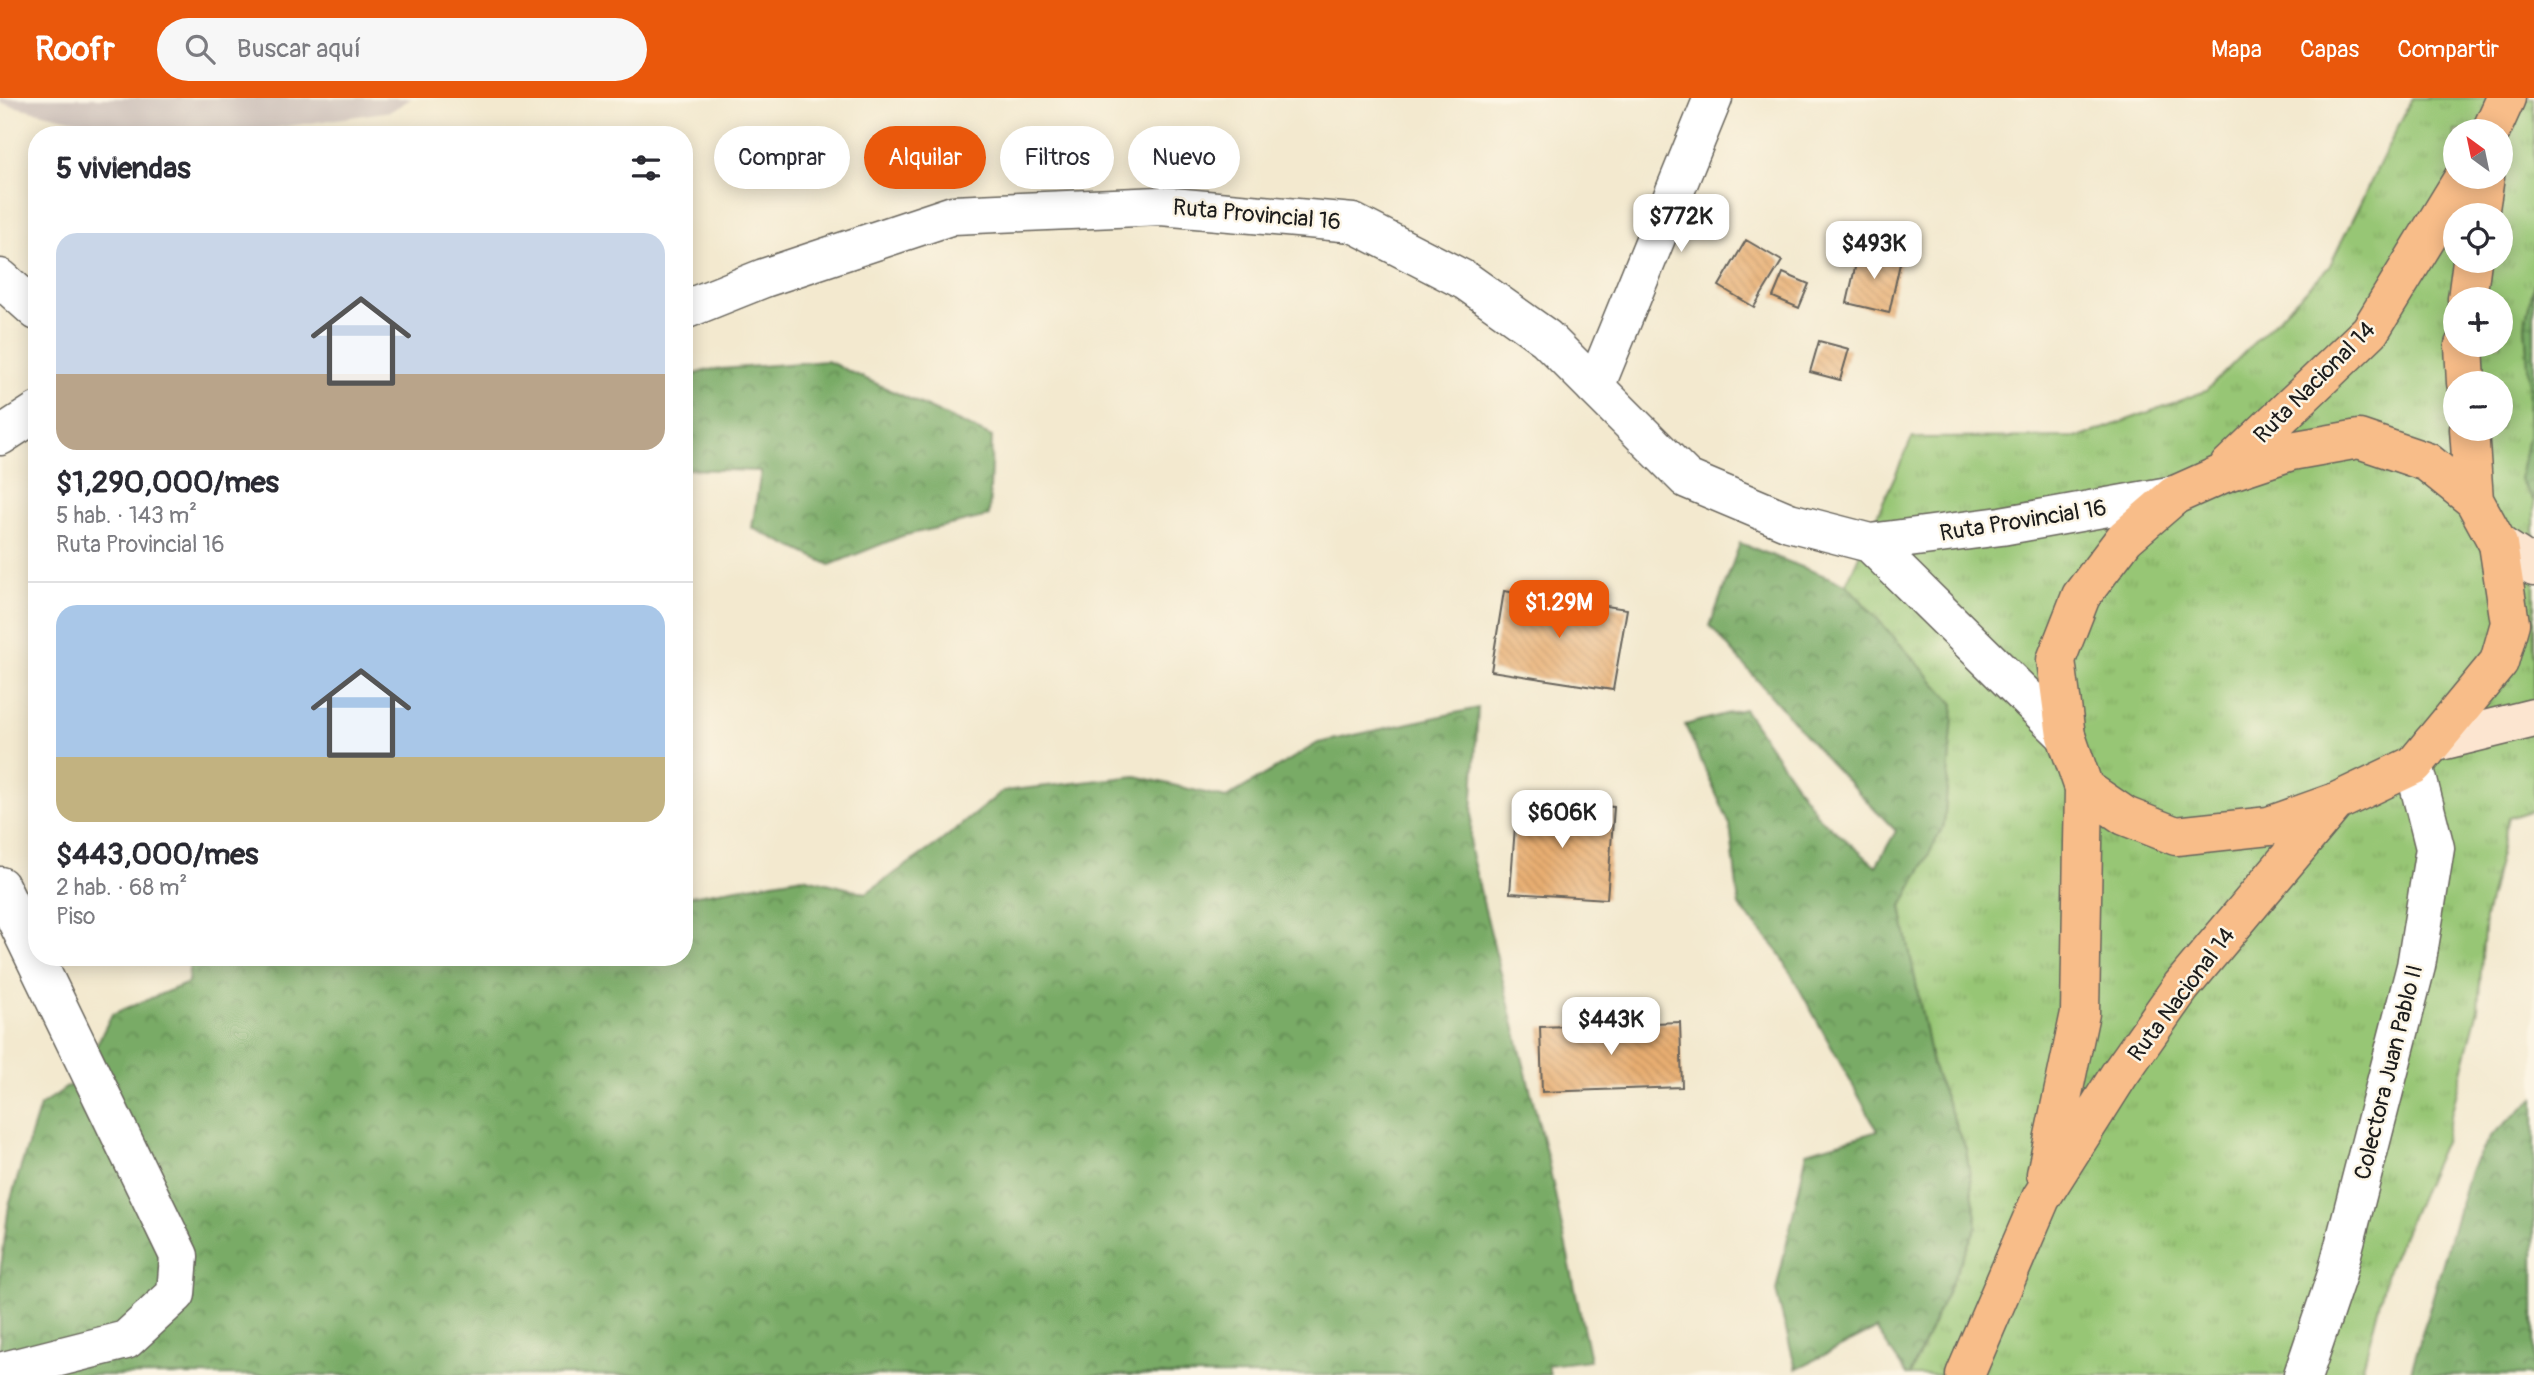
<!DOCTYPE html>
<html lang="es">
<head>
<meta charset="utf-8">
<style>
	:root { --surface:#fff; --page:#f7f7f7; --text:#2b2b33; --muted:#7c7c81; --line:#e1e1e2; --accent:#ea580c }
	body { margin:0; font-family:Pangolin,sans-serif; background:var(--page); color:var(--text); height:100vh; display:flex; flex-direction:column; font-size:26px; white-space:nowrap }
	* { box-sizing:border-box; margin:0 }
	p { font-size:23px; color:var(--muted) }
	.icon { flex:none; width:38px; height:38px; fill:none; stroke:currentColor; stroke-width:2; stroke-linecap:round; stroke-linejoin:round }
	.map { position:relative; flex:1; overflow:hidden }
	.panel { position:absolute; left:28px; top:28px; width:665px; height:840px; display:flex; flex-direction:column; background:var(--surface); border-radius:28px; box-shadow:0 4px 18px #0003 }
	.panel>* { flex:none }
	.banner { position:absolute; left:714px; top:28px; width:665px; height:63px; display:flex; gap:14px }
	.needle { width:46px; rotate:327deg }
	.tools { position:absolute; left:2443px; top:21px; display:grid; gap:14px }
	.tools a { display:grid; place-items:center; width:70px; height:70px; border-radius:50%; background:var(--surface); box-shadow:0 4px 18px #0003; font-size:35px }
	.price { position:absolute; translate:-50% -60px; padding:0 16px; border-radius:14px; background:#fff; color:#222; font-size:23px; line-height:46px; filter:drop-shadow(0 2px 4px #0008) }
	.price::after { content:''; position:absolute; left:50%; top:42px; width:21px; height:16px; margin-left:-10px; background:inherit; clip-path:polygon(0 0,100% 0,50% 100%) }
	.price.current { background:var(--accent); color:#fff }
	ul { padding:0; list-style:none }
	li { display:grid; align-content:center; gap:14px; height:371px; padding:0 28px }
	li+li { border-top:2px solid var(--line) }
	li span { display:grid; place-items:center; height:217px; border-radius:21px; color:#555 }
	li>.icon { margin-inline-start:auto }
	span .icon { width:126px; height:126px; fill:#fffc; stroke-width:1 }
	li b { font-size:30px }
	h2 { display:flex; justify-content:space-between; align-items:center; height:84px; padding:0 28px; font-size:30px }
	.chip { padding:0 24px; border-radius:32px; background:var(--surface); box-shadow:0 4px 18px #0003; font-size:24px; line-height:63px }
	.chip.current { background:var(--accent); color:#fff }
	header { display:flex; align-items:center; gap:42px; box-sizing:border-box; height:98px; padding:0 35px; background:var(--accent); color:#fff }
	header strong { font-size:33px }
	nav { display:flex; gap:38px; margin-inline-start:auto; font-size:24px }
	.search { width:490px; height:63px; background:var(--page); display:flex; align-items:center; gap:18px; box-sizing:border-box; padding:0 24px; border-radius:38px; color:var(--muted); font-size:26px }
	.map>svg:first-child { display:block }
</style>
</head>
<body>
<header>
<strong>Roofr</strong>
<div class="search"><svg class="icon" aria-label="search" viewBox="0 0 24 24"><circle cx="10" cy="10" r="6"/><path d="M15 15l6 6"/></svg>Buscar aquí</div>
<nav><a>Mapa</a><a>Capas</a><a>Compartir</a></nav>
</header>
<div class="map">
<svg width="2534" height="1277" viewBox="0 0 2534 1277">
	<defs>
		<pattern id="grass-tufts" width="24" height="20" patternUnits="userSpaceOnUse" patternTransform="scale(1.75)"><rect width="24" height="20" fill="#97c674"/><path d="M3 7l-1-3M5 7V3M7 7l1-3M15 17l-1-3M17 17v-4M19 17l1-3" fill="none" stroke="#82aa64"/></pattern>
		<pattern id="forest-crowns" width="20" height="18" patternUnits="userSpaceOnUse" patternTransform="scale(1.75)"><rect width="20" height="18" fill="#79ab66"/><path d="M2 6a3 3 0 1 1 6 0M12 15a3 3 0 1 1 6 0" fill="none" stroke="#628a53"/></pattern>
		<pattern id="building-back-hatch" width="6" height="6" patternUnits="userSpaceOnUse" patternTransform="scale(1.75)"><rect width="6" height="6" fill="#e7ad71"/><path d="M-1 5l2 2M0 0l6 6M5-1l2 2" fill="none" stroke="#c69461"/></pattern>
	</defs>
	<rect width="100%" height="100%" fill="#fcf5e5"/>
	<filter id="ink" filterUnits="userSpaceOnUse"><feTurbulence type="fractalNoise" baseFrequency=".0143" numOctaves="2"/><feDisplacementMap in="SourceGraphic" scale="14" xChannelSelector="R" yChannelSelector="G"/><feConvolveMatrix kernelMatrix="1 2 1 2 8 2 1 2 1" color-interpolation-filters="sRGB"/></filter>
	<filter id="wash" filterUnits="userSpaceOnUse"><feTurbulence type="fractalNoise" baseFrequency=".00686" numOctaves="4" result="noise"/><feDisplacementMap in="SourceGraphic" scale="28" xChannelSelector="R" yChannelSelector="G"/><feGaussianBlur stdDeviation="1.57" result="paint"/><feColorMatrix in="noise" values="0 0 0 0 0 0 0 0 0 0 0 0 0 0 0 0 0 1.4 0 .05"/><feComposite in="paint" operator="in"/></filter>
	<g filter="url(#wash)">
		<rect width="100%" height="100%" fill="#f3e9cf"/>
		<path fill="#cec1ba" d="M0,0H412L391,13L230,37H139L0,5Z"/>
		<path fill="url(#grass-tufts)" stroke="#5a7148" stroke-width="2" fill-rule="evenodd" d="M2412,0H2534V185L2525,227L2529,281L2528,339L2520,381L2534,403V712L2508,720L2485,820L2478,911L2445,1041L2388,1171L2361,1277H1910L1977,1127L1966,1051L1932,967L1901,810L1944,727L1954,606L1846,486L1912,340L2081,339L2206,293L2329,169ZM2455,33H2501V79H2455ZM2455,117H2501V163H2455ZM2455,201H2501V247H2455ZM2455,285H2501V331H2455Z"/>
		<path fill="url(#forest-crowns)" stroke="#4a6441" stroke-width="2" d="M2534,185V403L2520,381L2528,339L2529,281L2525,227Z
			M827,263L992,339L989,418L902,438L830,467L752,430L761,373L684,371V280L707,272Z
			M1740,445L1846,486L1954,606L1944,727L1901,810L1932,967L1966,1051L1977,1127L1910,1277H1907L1876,1231L1796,1271L1776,1193L1807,1054L1878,1033L1779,854L1739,808L1730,727L1685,627L1744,611L1818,718L1876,768L1896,733L1828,663L1710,528Z
			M1478,610L1470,752L1547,1058L1590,1262L1548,1267L1550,1277H0V1177L9,1107L40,1008L80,980L112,916L188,885L190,859H684V799L803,779L866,795L940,744L1003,693L1136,678L1226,700L1318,645Z
			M2534,1000V1277H2410L2470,1072L2490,1039Z"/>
		<g id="blocks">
			<path fill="url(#building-back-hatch)" d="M1746,142L1782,163L1754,209L1719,188Z
				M1859,152L1901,161L1889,215L1847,205Z
				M1783,175L1809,186L1799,210L1773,199Z
				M1819,243L1849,251L1840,282L1810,274Z
				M1504,493L1627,511L1613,592L1491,573Z
				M1517,702L1614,709L1607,801L1510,795Z
				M1680,924L1682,989L1542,994L1540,929Z"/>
		</g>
	</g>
	<g filter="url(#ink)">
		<use href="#blocks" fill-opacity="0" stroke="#67645b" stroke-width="2"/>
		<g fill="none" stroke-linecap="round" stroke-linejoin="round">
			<defs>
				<path id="minor" d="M1595,289L1713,0
					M0,338L37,314
					M0,788L179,1158L176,1196L126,1242L0,1274
					M2303,1277L2336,1179L2416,868L2435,750L2414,667"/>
				<path id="tertiary" d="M0,180L37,213
					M684,212L764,180L953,117L1161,108L1353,125L1466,183L1546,240L1687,381L1789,424L1870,445L2001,428L2175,397
					M1870,445L2066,638"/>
				<path id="secondary" d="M2498,446L2534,469
					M2432,645L2534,620"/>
				<path id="trunk" d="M2491,33L2506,0
					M2479,117L2485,79
					M2467,201L2472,163
					M2464,247L2466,285
					M2469,331L2474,402
					M2359,341L2427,364L2474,402L2498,446L2510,525L2499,564L2414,667L2336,704L2269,728L2176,738L2125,718L2084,690L2066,638L2056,562L2081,498L2125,440L2175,397L2222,376L2291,353Z
					M2229,368L2370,233L2464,79
					M2046,1076L2080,915L2084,690
					M1965,1277L2041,1100L2119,977L2181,889L2334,706"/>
			</defs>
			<use href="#minor" stroke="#67645b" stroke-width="41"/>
			<use href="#tertiary" stroke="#67645b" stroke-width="41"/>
			<use href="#secondary" stroke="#67645b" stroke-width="41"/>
			<use href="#trunk" stroke="#67645b" stroke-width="41"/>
			<use href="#minor" stroke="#fff" stroke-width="38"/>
			<use href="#tertiary" stroke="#fff" stroke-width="38"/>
			<use href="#secondary" stroke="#fce5d0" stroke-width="38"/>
			<use href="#trunk" stroke="#f8bd89" stroke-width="38"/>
		</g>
	</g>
	<g text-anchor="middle" stroke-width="5" stroke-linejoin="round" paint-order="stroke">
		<g font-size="23" fill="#1c1c1c" stroke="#fcf5e5">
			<text transform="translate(1257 116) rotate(5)" y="8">Ruta Provincial 16</text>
			<text transform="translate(2314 284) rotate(-45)" y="8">Ruta Nacional 14</text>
			<text transform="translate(2023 422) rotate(-9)" y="8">Ruta Provincial 16</text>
			<text transform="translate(2181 896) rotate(-53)" y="8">Ruta Nacional 14</text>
			<text transform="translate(2388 974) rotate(-76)" y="8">Colectora Juan Pablo II</text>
		</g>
	</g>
</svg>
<div class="tools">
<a><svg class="needle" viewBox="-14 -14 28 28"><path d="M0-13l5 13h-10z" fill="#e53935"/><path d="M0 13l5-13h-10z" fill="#7c7c81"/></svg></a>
<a><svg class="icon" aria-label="locate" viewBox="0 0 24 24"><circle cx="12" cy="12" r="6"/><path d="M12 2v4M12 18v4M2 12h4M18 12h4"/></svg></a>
<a>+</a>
<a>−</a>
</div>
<b class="price" style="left:1681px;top:156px">$772K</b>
<b class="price" style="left:1874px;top:183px">$493K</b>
<b class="price current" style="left:1559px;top:542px">$1.29M</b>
<b class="price" style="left:1562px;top:752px">$606K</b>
<b class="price" style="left:1611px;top:959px">$443K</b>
<div class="banner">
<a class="chip">Comprar</a>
<a class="chip current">Alquilar</a>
<a class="chip">Filtros</a>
<a class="chip">Nuevo</a>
</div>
<section class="panel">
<h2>5 viviendas<svg class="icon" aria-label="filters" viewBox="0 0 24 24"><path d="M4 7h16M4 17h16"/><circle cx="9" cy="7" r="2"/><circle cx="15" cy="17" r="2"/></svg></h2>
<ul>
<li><span style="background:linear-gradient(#c9d6e8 65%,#b9a48a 0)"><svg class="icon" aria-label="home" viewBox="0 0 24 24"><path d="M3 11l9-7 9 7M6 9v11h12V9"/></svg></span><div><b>$1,290,000/mes</b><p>5 hab. · 143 m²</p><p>Ruta Provincial 16</p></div></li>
<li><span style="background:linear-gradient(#a9c7e8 70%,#c2b280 0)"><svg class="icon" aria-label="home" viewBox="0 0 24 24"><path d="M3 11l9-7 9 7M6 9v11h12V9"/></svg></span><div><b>$443,000/mes</b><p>2 hab. · 68 m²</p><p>Piso</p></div></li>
</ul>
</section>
</div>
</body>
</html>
